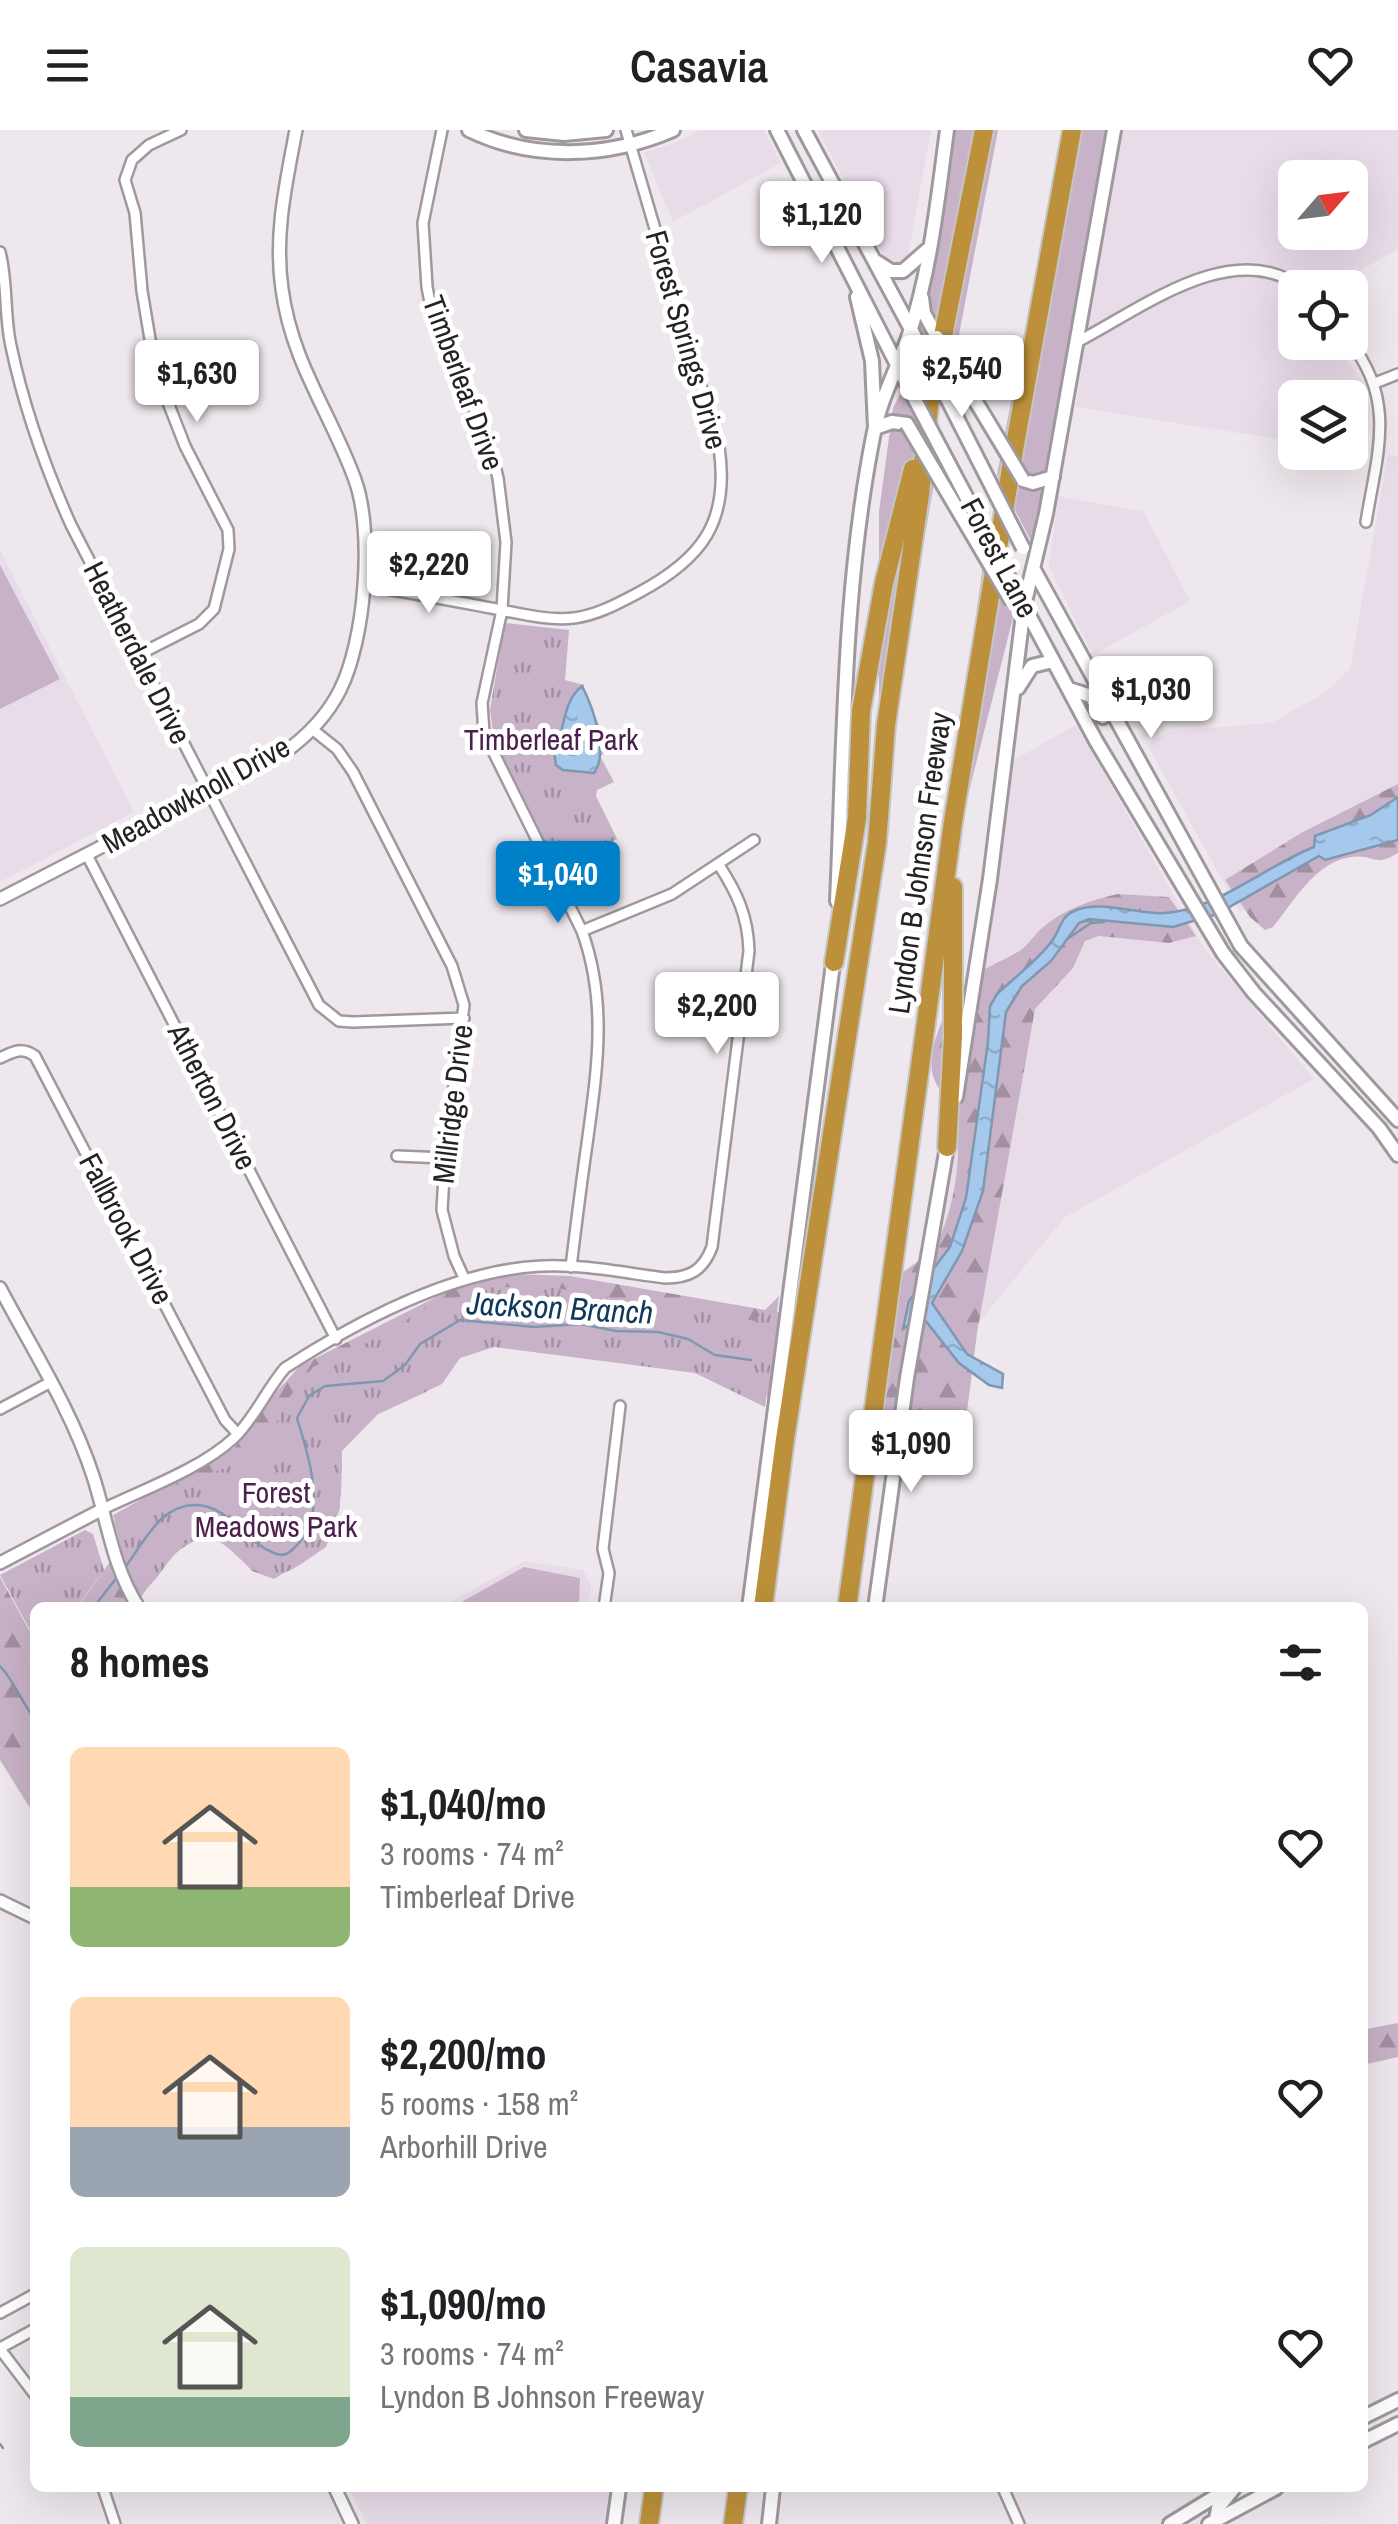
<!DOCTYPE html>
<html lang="en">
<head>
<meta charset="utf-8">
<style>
	:root { --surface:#fff; --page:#f2f2f2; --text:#202124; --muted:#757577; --accent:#0080c8 }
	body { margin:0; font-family:"Archivo Narrow",sans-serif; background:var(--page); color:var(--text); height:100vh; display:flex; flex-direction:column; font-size:38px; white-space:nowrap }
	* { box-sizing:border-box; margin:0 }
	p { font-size:32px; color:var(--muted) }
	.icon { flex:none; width:55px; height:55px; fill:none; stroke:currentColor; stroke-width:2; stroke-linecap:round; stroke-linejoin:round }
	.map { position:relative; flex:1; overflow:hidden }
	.panel { position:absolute; left:30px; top:1472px; width:1338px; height:890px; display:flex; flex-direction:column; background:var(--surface); border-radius:15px; box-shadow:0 10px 40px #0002 }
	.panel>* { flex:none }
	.needle { width:65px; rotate:62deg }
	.buttons { position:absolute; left:1278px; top:30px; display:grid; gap:20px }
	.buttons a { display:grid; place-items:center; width:90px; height:90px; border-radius:15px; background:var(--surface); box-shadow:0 10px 40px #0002; font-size:50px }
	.price { position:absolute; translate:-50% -85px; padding:0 22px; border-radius:10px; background:#fff; color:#222; font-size:32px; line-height:65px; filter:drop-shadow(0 2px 5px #0008) }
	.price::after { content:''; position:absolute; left:50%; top:60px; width:30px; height:22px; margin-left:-15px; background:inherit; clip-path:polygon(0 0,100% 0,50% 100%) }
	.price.active { background:var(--accent); color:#fff }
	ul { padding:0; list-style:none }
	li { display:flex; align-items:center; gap:30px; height:250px; padding:0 40px }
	li span { display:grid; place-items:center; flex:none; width:280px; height:200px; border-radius:15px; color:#555 }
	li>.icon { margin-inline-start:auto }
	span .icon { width:120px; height:120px; fill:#fffc; stroke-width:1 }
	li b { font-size:42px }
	h2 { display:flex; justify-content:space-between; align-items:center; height:120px; padding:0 40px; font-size:42px }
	header { display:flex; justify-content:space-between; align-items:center; height:130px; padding:0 40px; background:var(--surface); font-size:45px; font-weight:600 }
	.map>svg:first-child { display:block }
</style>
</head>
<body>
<header><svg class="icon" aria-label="menu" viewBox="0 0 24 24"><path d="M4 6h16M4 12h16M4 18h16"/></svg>Casavia<svg class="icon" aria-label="heart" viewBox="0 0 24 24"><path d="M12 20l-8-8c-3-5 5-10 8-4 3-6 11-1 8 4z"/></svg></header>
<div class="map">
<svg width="1398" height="2394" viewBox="0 0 1398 2394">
	<defs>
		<pattern id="forest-firs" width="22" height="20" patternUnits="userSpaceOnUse" patternTransform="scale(2.5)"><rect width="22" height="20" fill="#c8b2c7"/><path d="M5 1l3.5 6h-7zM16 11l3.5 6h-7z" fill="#a290a1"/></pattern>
		<pattern id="park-tufts" width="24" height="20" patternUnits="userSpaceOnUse" patternTransform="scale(2.5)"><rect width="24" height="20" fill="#c8b2c7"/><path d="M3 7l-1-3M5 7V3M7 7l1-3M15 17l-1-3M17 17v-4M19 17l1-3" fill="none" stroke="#a290a1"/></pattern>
		<pattern id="water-ripples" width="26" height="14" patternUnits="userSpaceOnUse" patternTransform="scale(2.5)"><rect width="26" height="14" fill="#a5c9ec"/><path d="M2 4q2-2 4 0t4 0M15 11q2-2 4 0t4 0" fill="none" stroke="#8eacca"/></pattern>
	</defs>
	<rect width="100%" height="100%" fill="#eee7ed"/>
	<path fill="#e9dce9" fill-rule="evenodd" d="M700,0H764L781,33L673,92L644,22L678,12Z
		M818,0H931L903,153L897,152Z
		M1118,0H1398V119L1331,157L1295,158V212L1335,213L1364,254L1371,279L1367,324L1350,321V268H1295V312L1076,277ZM1295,48H1350V102H1295Z
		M1388,324L1398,326V689L1240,782L1147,614L1170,601L1271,593L1323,564L1350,539Z
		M1058,366L1144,382L1190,471L1093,525L1049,437Z
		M0,420L134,682L0,752Z
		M1076,595L1206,821L1314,949L1065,1087L902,1286L976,807L1014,630Z
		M524,1431L583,1440L591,1456L589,1477L452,1478L453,1471Z
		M349,2358H611L606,2394H367Z"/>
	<path fill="#c8b2c7" d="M953,0H998L949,257L915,195Z
		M1063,0H1106L1035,419L997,345Z
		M903,258L939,324L879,673V382L893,278Z
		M986,413L1018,468L933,803Z
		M0,435L60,549L0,579Z
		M524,1437L580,1448L579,1477H457L458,1474Z"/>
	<path fill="url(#forest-firs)" d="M1398,654V723C1373,738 1375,724 1352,727C1316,731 1294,771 1273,797L1265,800L1250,787L1225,750L1301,703Z
		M1118,764L1169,767L1196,806L1169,813L1099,806L1085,811L1073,838L1035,879L977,1203L966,1289L874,1336L893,1149C905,1140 919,1132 930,1121C953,1097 963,1022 956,989C952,972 934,958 932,941C928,913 949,870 969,851C985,836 1004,831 1021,820C1030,813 1034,805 1042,798C1064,779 1090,770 1118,764Z
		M511,1144L570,1146L811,1188L800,1281L717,1245L482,1215L467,1218L442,1254L357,1294L341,1306L340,1378L326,1417L274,1449L252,1441L220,1407C176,1405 158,1445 134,1477L77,1478L122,1415L113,1385L234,1318L268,1271L300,1236L456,1157Z
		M0,1447L35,1511V1686L0,1630Z
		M1398,1893V1927L1363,1935L1362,1900Z"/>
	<path fill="url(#park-tufts)" d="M505,493L569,500L565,550L584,555V564L611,619L600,626L614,652L597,660L596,666L617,709L558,740L494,611L490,579Z
		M488,1157H551L617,1169L686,1175L754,1191L779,1166L765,1277L695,1243L494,1217L460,1228L426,1262L378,1284L342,1321L341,1365L326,1417C313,1425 295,1441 279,1444C241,1452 229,1394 191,1411C171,1420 161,1449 143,1461L122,1422L114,1391L172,1357L261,1325L287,1270L313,1237L363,1215L425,1179Z
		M85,1400L93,1404L104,1440L77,1477L35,1478V1509L0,1445Z"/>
	<path fill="url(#water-ripples)" stroke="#7f97b0" stroke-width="2.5" d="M582,556C593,577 609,623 594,643L563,640L556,635L554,622C566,600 561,573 582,556Z
		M1398,667V710L1325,730L1319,726L1217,784L1173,797L1089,789L1079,793L1051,831L1022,856L1006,882L983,1061L962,1121L932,1173L967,1224L1003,1244L1002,1258L989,1255L959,1233L921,1185L903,1199L909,1171L950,1117L966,1068L988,912L990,876L997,864C1015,847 1037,831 1052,811C1060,800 1061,786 1074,781C1104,768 1142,788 1174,782C1226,773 1266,736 1314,717L1315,706L1371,685Z"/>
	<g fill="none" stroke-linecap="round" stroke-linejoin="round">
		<path stroke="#7f97b0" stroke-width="2.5" d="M1067,809L1091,793L1104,792
			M126,1436C145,1411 161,1373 198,1375C231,1378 245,1412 274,1423C283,1427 288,1424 294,1418C330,1386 308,1326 297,1288L309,1266L325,1256L383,1251L405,1235L420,1214L460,1190L534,1197L581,1194L616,1201L658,1202L688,1209L715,1225L751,1230
			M93,1478L118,1446
			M0,1536C15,1552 21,1572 35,1589
			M0,2314L3,2318"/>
		<defs>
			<path id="minor" d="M442,0L423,93L427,157L433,188L489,312L498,348L506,412L502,480L482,573L484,603L582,801C608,873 597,940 587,1014C581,1055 576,1096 571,1137
				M0,122C8,153 4,185 11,216C24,278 45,337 71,395L319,875L339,891L353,892L464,888
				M1077,212C1141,179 1233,106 1302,158
				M1350,212C1397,271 1377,324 1366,392
				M1375,253L1398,244
				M363,455C406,462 448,470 491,478C517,483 547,491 574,488C597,485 617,474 638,463C702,429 730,392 719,317L626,0
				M138,525L199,494L214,479L229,419L228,400L185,316L155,239L142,161L135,83L125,50L132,30L149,15L181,0
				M312,599L337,619L353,642L452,836L464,875L445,1028L442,1080L454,1126L464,1148
				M87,725L336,1209
				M582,801L672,764L754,710
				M0,928C14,921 22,917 35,926L225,1290L238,1304
				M397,1026L445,1028
				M0,1279L49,1253
				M101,1380C142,1360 201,1339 234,1308C254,1289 267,1259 285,1238C359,1190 453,1140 542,1136C582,1134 625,1143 665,1148C689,1148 703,1141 712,1117L749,821C748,786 737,763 719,735
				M604,1478L609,1443L603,1419L620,1276
				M0,2183L35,2164
				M0,2218L35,2199
				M0,2219L35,2265
				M103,2358L115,2394
				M1003,2358L1019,2394"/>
			<path id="tertiary" d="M0,769L285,622C307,606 328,584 340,560C365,510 374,402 355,350C331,283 292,234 282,159C274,105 286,53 296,0
				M0,1158C32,1219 72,1281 93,1346C108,1392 112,1436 139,1478
				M0,1433L101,1380
				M0,1771L35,1788
				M335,2358L352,2394"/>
			<path id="secondary" d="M469,0C533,31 608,28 673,0
				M526,0L564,4L606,0
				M777,0L912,264
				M804,0L928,231
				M874,130L891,141H903L927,120
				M857,167L872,231L875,298L892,292L907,294
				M922,168L924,183L937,207
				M1023,350L1033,353L1053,347
				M1033,438L1241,816L1398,990
				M1007,444L1096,611L1223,823L1254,863L1379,998L1398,1025
				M1018,558L1032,536L1053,531
				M1069,559L1091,566L1103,587
				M837,771C844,615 843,455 874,302C881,267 899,235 910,202C931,137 938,67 947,0
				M956,967L990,749L1024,476L1046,384L1114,0
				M749,1478L834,826
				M875,1478L907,1248L948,1011
				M1362,2288L1398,2270
				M1362,2312L1398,2294
				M1216,2389L1218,2378L1234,2358
				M614,2394L619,2358
				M769,2394L773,2358
				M1170,2394L1229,2358
				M1209,2394L1276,2358"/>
			<path id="motorway" d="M834,832L857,688L861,581L884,453L913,339
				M947,1017L953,907V757
				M763,1478L785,1309L877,713L886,595L920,365L929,276L984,0
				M847,1478L953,692L1014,320L1072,0
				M649,2394L654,2358
				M733,2394L738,2358"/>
		</defs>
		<use href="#minor" stroke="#9f989e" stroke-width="14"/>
		<use href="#tertiary" stroke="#9f989e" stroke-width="16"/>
		<use href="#secondary" stroke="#9f989e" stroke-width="18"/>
		<use href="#motorway" stroke="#c6c6c6" stroke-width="22"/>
		<use href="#minor" stroke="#fff" stroke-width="9"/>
		<use href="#tertiary" stroke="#fff" stroke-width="11"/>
		<use href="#secondary" stroke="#fff" stroke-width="12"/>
		<use href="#motorway" stroke="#bd913b" stroke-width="18"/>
		<defs>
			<path id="secondary-bridge" d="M937,207L1023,350
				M928,231L1023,418
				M912,264L1007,444
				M907,294L1012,472"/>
		</defs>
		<use href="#secondary-bridge" stroke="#9f989e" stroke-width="18" stroke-linecap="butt"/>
		<use href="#secondary-bridge" stroke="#fff" stroke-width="12"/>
	</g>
	<g text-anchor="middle" stroke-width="10" stroke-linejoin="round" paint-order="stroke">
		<g font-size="30" fill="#252224" stroke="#fff">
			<text transform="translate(686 210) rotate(74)" y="10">Forest Springs Drive</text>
			<text transform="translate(463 253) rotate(70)" y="10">Timberleaf Drive</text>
			<text transform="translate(999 428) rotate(62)" y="10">Forest Lane</text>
			<text transform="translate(137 523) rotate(63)" y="10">Heatherdale Drive</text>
			<text transform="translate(196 665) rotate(-29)" y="10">Meadowknoll Drive</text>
			<text transform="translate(920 733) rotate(-82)" y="10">Lyndon B Johnson Freeway</text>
			<text transform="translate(212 967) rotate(63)" y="10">Atherton Drive</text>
			<text transform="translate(453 974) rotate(-83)" y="10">Millridge Drive</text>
			<text transform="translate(126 1099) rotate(62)" y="10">Fallbrook Drive</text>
		</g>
		<g font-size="30" fill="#4c204c" stroke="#fff">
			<text x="551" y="620">Timberleaf Park</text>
			<text x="276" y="1373">Forest<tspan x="276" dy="34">Meadows Park</tspan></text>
		</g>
		<g font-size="32" font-style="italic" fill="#0f3859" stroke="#fff">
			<text transform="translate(560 1178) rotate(3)" y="11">Jackson Branch</text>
		</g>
	</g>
</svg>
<div class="buttons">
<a><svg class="needle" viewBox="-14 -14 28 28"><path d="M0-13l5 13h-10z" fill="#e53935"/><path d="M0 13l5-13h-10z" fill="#757577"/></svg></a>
<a><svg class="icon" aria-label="locate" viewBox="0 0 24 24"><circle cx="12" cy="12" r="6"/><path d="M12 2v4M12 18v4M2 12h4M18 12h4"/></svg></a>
<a><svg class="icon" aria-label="layers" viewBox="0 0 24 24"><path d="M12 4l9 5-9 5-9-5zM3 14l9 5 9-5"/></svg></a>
</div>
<b class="price" style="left:822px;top:136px">$1,120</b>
<b class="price" style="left:962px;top:290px">$2,540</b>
<b class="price" style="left:197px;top:295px">$1,630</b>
<b class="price" style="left:429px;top:486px">$2,220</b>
<b class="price" style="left:1151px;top:611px">$1,030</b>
<b class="price active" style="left:558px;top:796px">$1,040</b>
<b class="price" style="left:717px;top:927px">$2,200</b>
<b class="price" style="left:911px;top:1365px">$1,090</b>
<section class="panel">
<h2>8 homes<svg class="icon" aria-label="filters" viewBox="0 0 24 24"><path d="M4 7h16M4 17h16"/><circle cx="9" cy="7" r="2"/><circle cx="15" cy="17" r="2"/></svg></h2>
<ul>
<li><span style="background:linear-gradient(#ffd9b3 70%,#8fb573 0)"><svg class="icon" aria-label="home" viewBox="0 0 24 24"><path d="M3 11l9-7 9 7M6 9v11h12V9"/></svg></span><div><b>$1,040/mo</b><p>3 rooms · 74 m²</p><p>Timberleaf Drive</p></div><svg class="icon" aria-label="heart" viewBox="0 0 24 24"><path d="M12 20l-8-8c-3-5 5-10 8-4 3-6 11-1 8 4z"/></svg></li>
<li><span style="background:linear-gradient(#ffd9b3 65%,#9aa5b1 0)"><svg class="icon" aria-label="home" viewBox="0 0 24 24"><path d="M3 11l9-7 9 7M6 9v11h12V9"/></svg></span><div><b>$2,200/mo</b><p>5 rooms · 158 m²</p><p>Arborhill Drive</p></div><svg class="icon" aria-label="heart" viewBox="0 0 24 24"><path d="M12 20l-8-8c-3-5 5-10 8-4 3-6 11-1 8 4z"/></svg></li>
<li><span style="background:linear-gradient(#dfe7d0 75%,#7fa58c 0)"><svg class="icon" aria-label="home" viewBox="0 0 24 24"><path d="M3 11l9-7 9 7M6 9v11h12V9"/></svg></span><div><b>$1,090/mo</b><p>3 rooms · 74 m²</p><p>Lyndon B Johnson Freeway</p></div><svg class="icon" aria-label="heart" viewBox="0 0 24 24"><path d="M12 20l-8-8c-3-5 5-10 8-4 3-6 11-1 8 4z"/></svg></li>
</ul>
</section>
</div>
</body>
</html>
